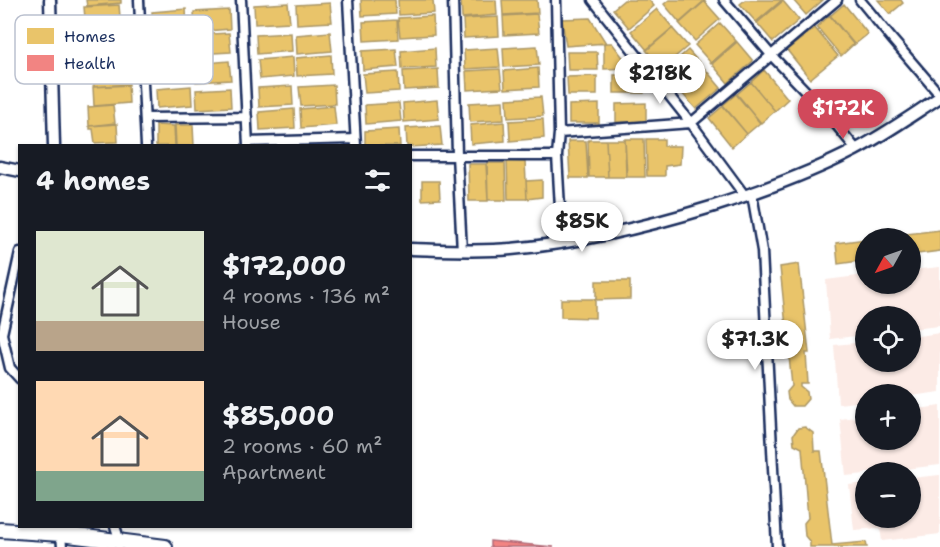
<!DOCTYPE html>
<html lang="en">
<head>
<meta charset="utf-8">
<style>
	:root { --surface:#171b24; --page:#20242c; --text:#f1f3f6; --muted:#9ea1a6; --accent:#d1495b }
	body { margin:0; font-family:"Shantell Sans",sans-serif; background:var(--page); color:var(--text); height:100vh; display:flex; flex-direction:column; font-size:22px; white-space:nowrap }
	* { box-sizing:border-box; margin:0 }
	p { font-size:20px; color:var(--muted) }
	.icon { flex:none; width:33px; height:33px; fill:none; stroke:currentColor; stroke-width:2; stroke-linecap:round; stroke-linejoin:round }
	.map { position:relative; flex:1; overflow:hidden }
	.details { position:absolute; left:18px; top:144px; width:394px; height:384px; display:flex; flex-direction:column; background:var(--surface); border-radius:0px; box-shadow:0 2px 4px #0004 }
	.details>* { flex:none }
	.needle { width:39px; rotate:230deg }
	.controls { position:absolute; left:855px; top:228px; display:grid; gap:12px }
	.controls a { display:grid; place-items:center; width:66px; height:66px; border-radius:50%; background:var(--surface); box-shadow:0 2px 4px #0004; font-size:30px }
	.price { position:absolute; translate:-50% -51px; padding:0 14px; border-radius:21px; background:#fff; color:#222; font-size:20px; line-height:39px; filter:drop-shadow(0 2px 3px #0008) }
	.price::after { content:''; position:absolute; left:50%; top:36px; width:18px; height:14px; margin-left:-9px; background:inherit; clip-path:polygon(0 0,100% 0,50% 100%) }
	.price.selected { background:var(--accent); color:#fff }
	ul { padding:0; list-style:none }
	li { display:flex; align-items:center; gap:18px; height:150px; padding:0 18px }
	li span { display:grid; place-items:center; flex:none; width:168px; height:120px; border-radius:0px; color:#555 }
	li>.icon { margin-inline-start:auto }
	span .icon { width:72px; height:72px; fill:#fffc; stroke-width:1 }
	li b { font-size:26px }
	h2 { display:flex; justify-content:space-between; align-items:center; height:72px; padding:0 18px; font-size:26px }
	.map>svg:first-child { display:block }
</style>
</head>
<body>
<div class="map">
<svg width="940" height="547" viewBox="0 0 940 547">
	<rect width="100%" height="100%" fill="#fff"/>
	<filter id="ink" filterUnits="userSpaceOnUse"><feTurbulence type="fractalNoise" baseFrequency=".0167" numOctaves="2"/><feDisplacementMap in="SourceGraphic" scale="12" xChannelSelector="R" yChannelSelector="G"/><feConvolveMatrix kernelMatrix="1 2 1 2 8 2 1 2 1" color-interpolation-filters="sRGB"/></filter>
	<g filter="url(#ink)">
		<path fill="#fcebe6" d="M940,267V326L911,329L910,316H866L865,335L830,339L826,280L865,275L866,284H910L911,270Z
			M940,333V392L911,396L866,394L865,401L838,404L834,345L865,342L866,362H910L911,337Z
			M940,406V465L878,472H866L865,474L846,476L840,419L865,416L866,440H910L911,410Z
			M940,475V534L882,541L880,528L854,530L849,485L865,483L866,518H910L911,478Z"/>
		<path fill="#e9c46a" stroke="#ab9766" stroke-width="1.5" d="M86,0H121V3L87,6Z
			M361,0H395L396,14L362,16Z
			M398,0H433L434,13L399,15Z
			M461,0H496L497,15L462,18Z
			M502,0H537L538,13L503,15Z
			M624,0H649L654,6L629,28L613,9Z
			M669,0H704L705,1L680,23L664,4Z
			M745,0H782L756,22L740,4Z
			M793,0H823L806,15Z
			M878,0H901L903,3L890,14Z
			M704,1L720,19L695,41L679,23Z
			M783,1L799,20L773,42L757,23Z
			M288,3L290,22L255,24L254,5Z
			M330,3L332,22L297,24L296,5Z
			M844,4L868,34L854,45L830,16Z
			M119,5L122,39L87,42L84,7Z
			M186,9L187,28L153,31L152,12Z
			M657,9L673,28L647,50L631,31Z
			M229,10L230,29L195,32L194,12Z
			M537,14L539,33L504,35L503,16Z
			M830,15L854,44L841,56L817,27Z
			M433,16L434,35L400,37L398,18Z
			M498,17L499,36L464,38L463,19Z
			M590,18L606,43L566,46L562,19Z
			M397,20L398,39L364,41L363,22Z
			M720,23L736,41L711,63L695,45Z
			M672,28L688,46L662,68L646,50Z
			M815,28L838,56L810,79L787,50Z
			M330,32L332,51L297,54L296,35Z
			M229,33L231,52L196,54L195,35Z
			M291,33L292,51L257,54L256,35Z
			M737,42L753,61L728,83L712,64Z
			M604,43H612L631,68L604,69Z
			M537,46L539,65L504,67L503,48Z
			M435,48L436,67L402,69L401,51Z
			M498,48L500,67L465,69L464,50Z
			M396,49L398,67L363,70L362,51Z
			M688,50L704,68L679,90L663,72Z
			M567,52H597L598,70H568Z
			M331,55L332,74L297,76L296,58Z
			M293,57L294,76L260,79L258,60Z
			M229,61L231,80L196,82L195,64Z
			M128,66L129,85L94,87L93,69Z
			M538,68L539,87L505,89L504,71Z
			M438,69L439,88L404,90L403,71Z
			M500,69L502,88L467,90L466,71Z
			M705,69L721,88L696,109L680,91Z
			M764,70L788,99L775,111L751,82Z
			M398,72L399,91L365,93L363,74Z
			M643,74L644,93H614V75Z
			M597,76V95H568L567,77Z
			M751,82L775,111L761,123L737,94Z
			M128,84L129,103L94,106L93,87Z
			M334,85L335,104L301,106L299,87Z
			M191,86L192,105L157,108L156,89Z
			M292,86L293,105L259,107L258,88Z
			M230,88L231,107L197,109L196,90Z
			M736,94L760,123L747,134L723,105Z
			M541,97L543,116L508,118L507,99Z
			M437,100L439,119L404,122L403,103Z
			M503,101L504,120L470,122L469,103Z
			M399,103L401,121L366,124L365,105Z
			M646,103V122H616V104Z
			M599,104V123H569V105Z
			M113,105L115,123L89,126L88,107Z
			M334,106L336,125L301,128L300,109Z
			M723,106L747,134L732,147L709,118Z
			M294,109L295,128L260,130L259,112Z
			M543,119L544,138L510,141L509,121Z
			M504,122L505,141L471,144L470,125Z
			M117,124L118,142L95,143L93,129H90V126Z
			M156,125L174,126L175,146H156Z
			M175,125H193L194,146H176Z
			M440,126L442,145L411,147V146H407L406,128Z
			M399,129L400,146H365V131Z
			M625,139H644L645,177H627Z
			M646,139H664V146H681L680,164L665,166V176H647Z
			M588,140H606L608,177H589Z
			M606,140H625L626,177H608Z
			M568,141H586L588,178H570Z
			M507,161L525,162L527,199H508Z
			M487,163H505L506,200H488Z
			M468,164H486L488,201H469Z
			M542,180V197L527,199L526,181Z
			M422,181H439L440,199L422,200Z
			M940,230V251L910,255V238H872Z
			M866,239V260L838,264L836,243Z
			M799,264L809,353H806L808,384H801V387L807,392L808,399L802,406H793L788,400L787,392L792,386L780,267Z
			M596,281H630V299L596,300Z
			M561,299H595V318L561,317Z
			M805,427L813,433L814,451H821L832,545L866,542L867,547H810V542L805,536L804,523L808,518L802,448L794,444L793,435L798,428Z"/>
		<path fill="#f28482" stroke="#b26a77" stroke-width="1.5" d="M490,541L554,547H490Z"/>
		<g fill="none" stroke-linecap="round" stroke-linejoin="round">
			<defs>
				<path id="minor" d="M139,0L146,146
					M241,0L248,146
					M348,0L356,146
					M453,0L457,155L462,251
					M556,0L559,133L557,156L562,242
					M593,0L691,123L745,196
					M724,0L772,56L824,110L856,149
					M860,0L892,39L940,95
					M145,118L247,117
					M559,133L691,123L837,0
					M248,142L355,139
					M411,156H557
					M752,194L762,251L777,547
					M20,252L2,334L10,368L20,379
					M115,526L120,542
					M61,534L62,547"/>
				<path id="tertiary" d="M50,0L54,146
					M0,167L20,171
					M411,249C444,250 478,252 511,249C579,243 646,227 711,207C761,191 809,174 855,150C884,135 912,115 940,97"/>
				<path id="primary" d="M0,530L61,534L165,547"/>
			</defs>
			<use href="#minor" stroke="#1b2f5e" stroke-width="13"/>
			<use href="#tertiary" stroke="#1b2f5e" stroke-width="15"/>
			<use href="#primary" stroke="#1b2f5e" stroke-width="18"/>
			<use href="#minor" stroke="#fff" stroke-width="8"/>
			<use href="#tertiary" stroke="#fff" stroke-width="10"/>
			<use href="#primary" stroke="#fff" stroke-width="14"/>
		</g>
	</g>
	<rect x="15" y="15" width="198" height="69" rx="9" fill="#fff" stroke="#bbc1cf" stroke-width="1.5"/>
	<rect x="27" y="28" width="27" height="16" fill="#e9c46a"/>
	<rect x="27" y="55" width="27" height="16" fill="#f28482"/>
	<g font-size="16" fill="#1b2f5e">
		<text x="64" y="42">Homes</text>
		<text x="64" y="69">Health</text>
	</g>
</svg>
<div class="controls">
<a><svg class="needle" viewBox="-14 -14 28 28"><path d="M0-13l5 13h-10z" fill="#e53935"/><path d="M0 13l5-13h-10z" fill="#9ea1a6"/></svg></a>
<a><svg class="icon" aria-label="locate" viewBox="0 0 24 24"><circle cx="12" cy="12" r="6"/><path d="M12 2v4M12 18v4M2 12h4M18 12h4"/></svg></a>
<a>+</a>
<a>−</a>
</div>
<b class="price" style="left:660px;top:105px">$218K</b>
<b class="price selected" style="left:843px;top:140px">$172K</b>
<b class="price" style="left:582px;top:253px">$85K</b>
<b class="price" style="left:755px;top:371px">$71.3K</b>
<section class="details">
<h2>4 homes<svg class="icon" aria-label="filters" viewBox="0 0 24 24"><path d="M4 7h16M4 17h16"/><circle cx="9" cy="7" r="2"/><circle cx="15" cy="17" r="2"/></svg></h2>
<ul>
<li><span style="background:linear-gradient(#dfe7d0 75%,#b9a48a 0)"><svg class="icon" aria-label="home" viewBox="0 0 24 24"><path d="M3 11l9-7 9 7M6 9v11h12V9"/></svg></span><div><b>$172,000</b><p>4 rooms · 136 m²</p><p>House</p></div></li>
<li><span style="background:linear-gradient(#ffd9b3 75%,#7fa58c 0)"><svg class="icon" aria-label="home" viewBox="0 0 24 24"><path d="M3 11l9-7 9 7M6 9v11h12V9"/></svg></span><div><b>$85,000</b><p>2 rooms · 60 m²</p><p>Apartment</p></div></li>
</ul>
</section>
</div>
</body>
</html>
